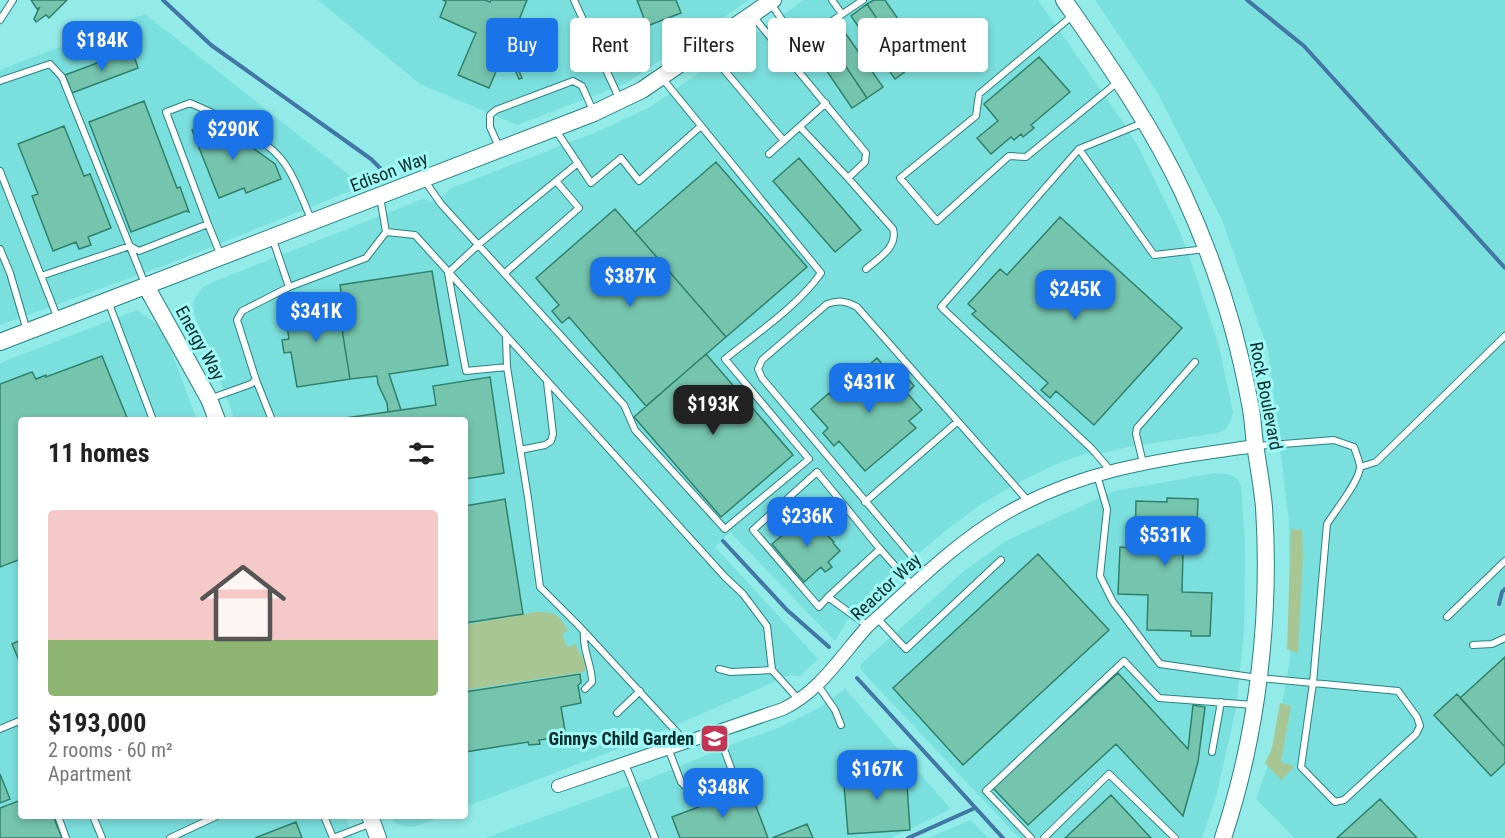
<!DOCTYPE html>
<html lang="en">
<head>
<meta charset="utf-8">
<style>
	:root { --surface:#fff; --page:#f6f6f6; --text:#222; --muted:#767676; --accent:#1a73e8 }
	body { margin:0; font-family:"Roboto Condensed",sans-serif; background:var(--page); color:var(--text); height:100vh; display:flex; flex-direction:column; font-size:22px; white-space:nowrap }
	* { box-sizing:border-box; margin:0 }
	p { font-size:20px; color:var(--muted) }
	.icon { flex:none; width:33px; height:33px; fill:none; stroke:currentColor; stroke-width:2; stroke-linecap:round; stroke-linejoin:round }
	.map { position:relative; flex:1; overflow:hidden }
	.sheet { position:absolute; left:18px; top:417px; width:450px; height:402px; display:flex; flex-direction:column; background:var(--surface); border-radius:6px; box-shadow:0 3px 9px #0003 }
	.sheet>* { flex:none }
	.banner { position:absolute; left:486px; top:18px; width:570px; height:54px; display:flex; gap:12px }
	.price { position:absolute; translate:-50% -51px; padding:0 14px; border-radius:12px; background:var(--accent); color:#fff; font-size:20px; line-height:39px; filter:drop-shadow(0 2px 3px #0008) }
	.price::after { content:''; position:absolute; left:50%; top:36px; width:18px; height:14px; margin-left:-9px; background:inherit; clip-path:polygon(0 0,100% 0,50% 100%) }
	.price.current { background:#222; color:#fff }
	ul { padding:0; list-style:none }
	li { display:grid; align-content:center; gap:12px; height:318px; padding:0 30px }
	li span { display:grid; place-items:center; height:186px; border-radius:6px; color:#555 }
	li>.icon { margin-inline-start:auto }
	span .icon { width:108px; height:108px; fill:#fffc; stroke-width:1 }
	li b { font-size:26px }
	h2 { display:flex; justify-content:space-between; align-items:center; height:72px; padding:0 30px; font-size:26px }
	.chip { padding:0 21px; border-radius:6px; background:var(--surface); box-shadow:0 3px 9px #0003; font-size:21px; line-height:54px }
	.chip.current { background:var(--accent); color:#fff }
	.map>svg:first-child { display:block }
</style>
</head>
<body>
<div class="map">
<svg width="1505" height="838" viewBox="0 0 1505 838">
	<rect width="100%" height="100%" fill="#92ebe8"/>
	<path fill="#7bdfdd" d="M318,0H749L625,84L517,125L420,84Z
		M804,0H1038L1123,122L1139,148L1178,227L1191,261L1219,346L1233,412L1231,421L1226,429L1217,433L1128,447L1091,456L1088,453L1059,463L1021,481L980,505L945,531L906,564L854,609L835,641L730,532L715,547L818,659L800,676L790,675L644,739L465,807V420H235L193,310L194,300L203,287L218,280L423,199L431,202L446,194L449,189L599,131L650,107Z
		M1095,0H1505V838H1294L1256,799L1276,743L1290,658L1289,522L1268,350L1222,220L1157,92Z
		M145,14L363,186L171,263L0,325V70Z
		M137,310L163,329L197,420H21V816H345L353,838H0V363Z
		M1216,473L1231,475L1238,479L1241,487L1245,540L1244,632L1236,709L1216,796L1202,838H1019L862,671L860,668L862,663L964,571L1006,541L1114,491Z
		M845,689L951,809L891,838H485L651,778L738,742L778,728L819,708Z
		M391,816H443L414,827L402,826L393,821Z
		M971,820L988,838H928Z"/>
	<path fill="#a8c594" d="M1291,529L1302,530L1303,557L1298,653L1287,649Z
		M536,612C556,612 559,614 568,631L562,634L567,647L575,644L587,665L584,672L465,690V625Z
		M1280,703L1291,706L1281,762L1293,766V768L1281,780L1265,763L1272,748Z"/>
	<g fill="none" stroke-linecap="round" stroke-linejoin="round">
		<path stroke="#4276a4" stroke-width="4" d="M163,0L211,45L371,159L380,168
			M1247,0L1304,46L1505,268
			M723,541L787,610L829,647
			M1499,604L1502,592L1505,589
			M857,678L1003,838
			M908,838L975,808"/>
	</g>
	<path fill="#75c4ad" stroke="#2f816c" stroke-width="1.5" d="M31,0H67L49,18L46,15L36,22L34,19L39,8L37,9Z
		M443,0H485L490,2L491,0H527L519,20L547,32L536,59L513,49L511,53L522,78L519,79L508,54L504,53L489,88L458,75L476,33L440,17L446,2Z
		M637,0H676L681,13L647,26Z
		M874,0H885L925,58L910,68L867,4Z
		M867,4L910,68L895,79L851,16Z
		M839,24L883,87L867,98L824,34Z
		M824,34L867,98L852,108L809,45Z
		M132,50L138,68L72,93L65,75Z
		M1039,57L1070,92L1031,125L1034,128L1023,137L1021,134L1014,140L1011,137L991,154L977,138L998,121L984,104Z
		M144,101L177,188L180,187L189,212L186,211L131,232L89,122Z
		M215,121L275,164L281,179L246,193L244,188L219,198L192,130Z
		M64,126L84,176L90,174L111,228L88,237L91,245L79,249L76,242L53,251L32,196L38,194L18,144Z
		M799,158L861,230L835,252L773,181Z
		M716,162L807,267L726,337L635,232Z
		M615,209L726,337L646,406L569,317L562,323L552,311L559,305L536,278Z
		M1060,217L1182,328L1094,425L1056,391L1050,398L1041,390L1048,383L972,314L976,311L968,304L1000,269L1007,275Z
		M432,271L448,365L389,374L401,410L388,412L387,403L378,384L377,376L350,379L337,298L342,297L340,285Z
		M337,298L350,379L297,387L291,352L284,353L282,340L289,339L284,306Z
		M706,354L793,455L721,517L634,417Z
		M102,356L128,420H21V559L0,567V384L32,372L36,379L46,375V377Z
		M877,358L897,381L904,374L914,386L907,393L922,410L909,421L916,428L865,471L839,441L834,446L823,433L828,428L811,409L829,393L832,397Z
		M490,377L504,473L465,479V420H331L436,405L433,386Z
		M1167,498L1198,499L1196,553H1183L1182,592L1212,593L1210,636H1191V631L1147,630L1148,595L1118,594L1120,547L1135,548L1136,501L1167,502Z
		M505,499L523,614L465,623V506Z
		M807,514L834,542L833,543L840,551L828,562L832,567L825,572L821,567L804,582L772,544Z
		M1038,554L1109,630L963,765L893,688Z
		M21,640V665L12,644Z
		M1505,657V747L1460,698Z
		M1118,673L1188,749L1193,705L1205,707L1198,762L1183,816L1116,744L1028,825L993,788Z
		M580,674L581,683L578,685L581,703L561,707L566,736L539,740L540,744L529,745L528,742L465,752V692Z
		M1457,694L1505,747V763L1491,776L1434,715Z
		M906,769L910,830L848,834L843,773Z
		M0,774L10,799L0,803Z
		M749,788L768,838H680L672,817Z
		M1111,795L1151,838H1065Z
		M1380,799L1417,838H1337Z
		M21,800V816H53L62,838H0V808Z
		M296,822L302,838H255Z
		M807,824L813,838H772Z"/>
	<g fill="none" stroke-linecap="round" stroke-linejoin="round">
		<defs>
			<path id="lane" d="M574,0L619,98
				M832,0L842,14
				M770,2L798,44L863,0
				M752,15L866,153L865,162L848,178L893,229C898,247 879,258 866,269
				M1072,16L979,94L976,116L900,178L937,221L1009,156L1026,157L1119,81
				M0,20L13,0
				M707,47L725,71L784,141
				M0,81L50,64L62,77L145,284
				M800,127L848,178
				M555,129L591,183L621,158L639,181L701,126
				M499,147L490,127V115L496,110L573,81L582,86L594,113
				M1079,149L1154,255L1206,249
				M769,154L826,103
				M0,171L58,319
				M425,181L441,204L624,405L635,430L725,529L809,459L725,359C757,333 798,306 821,273L662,78
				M208,224L166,112L190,103C218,115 268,138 285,164C296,180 303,201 311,219
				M386,232L415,235L725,577L743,594L767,626L772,670
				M273,240L289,287L366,258L386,232L380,197
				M0,249L10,273L27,331
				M505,273L579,208L556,181
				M41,276L130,246L139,251L208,224L221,256
				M108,301L153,420
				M506,337L507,367L528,498L540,587L579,626L685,741
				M507,367L466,371L448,273L479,244L578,163
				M256,380L272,420
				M209,399L251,384L256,380L237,320L242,311L289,287
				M520,450L545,445L551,441L553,434L547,382
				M1143,463L1136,434L1137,428L1195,362
				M1360,467L1376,462L1505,336
				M1110,470L1092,449L941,307L1079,149L1145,122
				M1097,475L1107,509L1100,576L1113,602L1160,664L1258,678L1313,683L1327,524C1335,511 1361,479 1360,466C1359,460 1356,453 1354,447L1334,440L1257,446
				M865,502L957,422
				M926,573L762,378L758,369L762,360L827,304C839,300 846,301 857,307L1028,501
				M828,597L819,607L753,530L817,472L880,549
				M1447,617L1505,561
				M877,618L906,649L1001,560
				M868,626L828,597L880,549L912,585
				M584,632C582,650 592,664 592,682L585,689
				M1473,645L1492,644L1505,638
				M719,669L731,672L772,670L800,701
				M1313,683L1398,691L1417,717L1420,726L1416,734L1344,800L1335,802L1301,767Z
				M817,684L835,710L841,725
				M617,713L640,691
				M0,729L19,721L21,725
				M668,748L681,782L692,793L725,781L731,768L717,730
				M1212,752L1221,702
				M625,764L655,838
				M58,816L66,838
				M93,816L102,838
				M324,816L333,838L372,823
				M170,838L217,816
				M1031,838L986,791L1124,661L1159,698L1254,705
				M1044,838L1109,774L1175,838"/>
			<path id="street" d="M558,786L783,709C820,691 840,657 867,627C874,620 883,613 890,606C926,573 962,539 1003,515C1083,468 1166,459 1255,446"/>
			<path id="secondary" d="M1064,0C1107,62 1151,124 1183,193C1214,260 1237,331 1250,404C1253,417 1253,431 1255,444C1258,465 1262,486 1264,507C1271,617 1258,733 1223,838
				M146,286L209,399L217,420
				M0,342L594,113L642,90L773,0
				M370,816L378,838"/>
		</defs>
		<use href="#lane" stroke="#238482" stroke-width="8"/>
		<use href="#street" stroke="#238482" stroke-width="14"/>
		<use href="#secondary" stroke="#238482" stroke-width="18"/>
		<use href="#lane" stroke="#fff" stroke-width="6"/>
		<use href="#street" stroke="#fff" stroke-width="12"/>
		<use href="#secondary" stroke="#fff" stroke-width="16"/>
	</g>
	<defs>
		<symbol id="school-square" viewBox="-11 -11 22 22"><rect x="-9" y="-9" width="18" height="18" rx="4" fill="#c43453" stroke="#9ff9f6"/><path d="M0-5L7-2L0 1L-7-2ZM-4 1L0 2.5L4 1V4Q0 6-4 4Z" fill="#fff"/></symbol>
	</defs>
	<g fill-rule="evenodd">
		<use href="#school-square" x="698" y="722" width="33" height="33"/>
	</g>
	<g text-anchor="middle" stroke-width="6" stroke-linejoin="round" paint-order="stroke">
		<g font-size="18" fill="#012928" stroke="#9ff9f6">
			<text transform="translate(389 172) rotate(-21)" y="6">Edison Way</text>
			<text transform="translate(200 343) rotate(61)" y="6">Energy Way</text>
			<text transform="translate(1266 396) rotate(79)" y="6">Rock Boulevard</text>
			<text transform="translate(886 587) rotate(-43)" y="6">Reactor Way</text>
		</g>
		<g font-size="18" font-weight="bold" fill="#012928" stroke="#9ff9f6" text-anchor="end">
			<text x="694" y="745">Ginnys Child Garden</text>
		</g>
	</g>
</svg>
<b class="price" style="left:102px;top:72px">$184K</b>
<b class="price" style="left:233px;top:161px">$290K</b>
<b class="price" style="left:630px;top:308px">$387K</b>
<b class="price" style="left:1075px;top:321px">$245K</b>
<b class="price" style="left:316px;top:343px">$341K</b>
<b class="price" style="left:869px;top:414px">$431K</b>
<b class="price current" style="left:713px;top:436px">$193K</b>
<b class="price" style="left:807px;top:548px">$236K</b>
<b class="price" style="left:1165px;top:567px">$531K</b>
<b class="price" style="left:877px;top:801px">$167K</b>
<b class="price" style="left:723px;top:819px">$348K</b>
<div class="banner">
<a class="chip current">Buy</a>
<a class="chip">Rent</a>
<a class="chip">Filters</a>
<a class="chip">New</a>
<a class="chip">Apartment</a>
</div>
<section class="sheet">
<h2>11 homes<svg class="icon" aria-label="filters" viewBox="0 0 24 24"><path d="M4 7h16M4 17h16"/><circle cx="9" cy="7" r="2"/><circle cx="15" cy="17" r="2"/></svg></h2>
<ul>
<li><span style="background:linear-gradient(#f6c9c9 70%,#8fb573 0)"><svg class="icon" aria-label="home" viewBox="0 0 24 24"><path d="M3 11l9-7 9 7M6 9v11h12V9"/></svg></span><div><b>$193,000</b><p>2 rooms · 60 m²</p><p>Apartment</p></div></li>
</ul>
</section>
</div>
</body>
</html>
